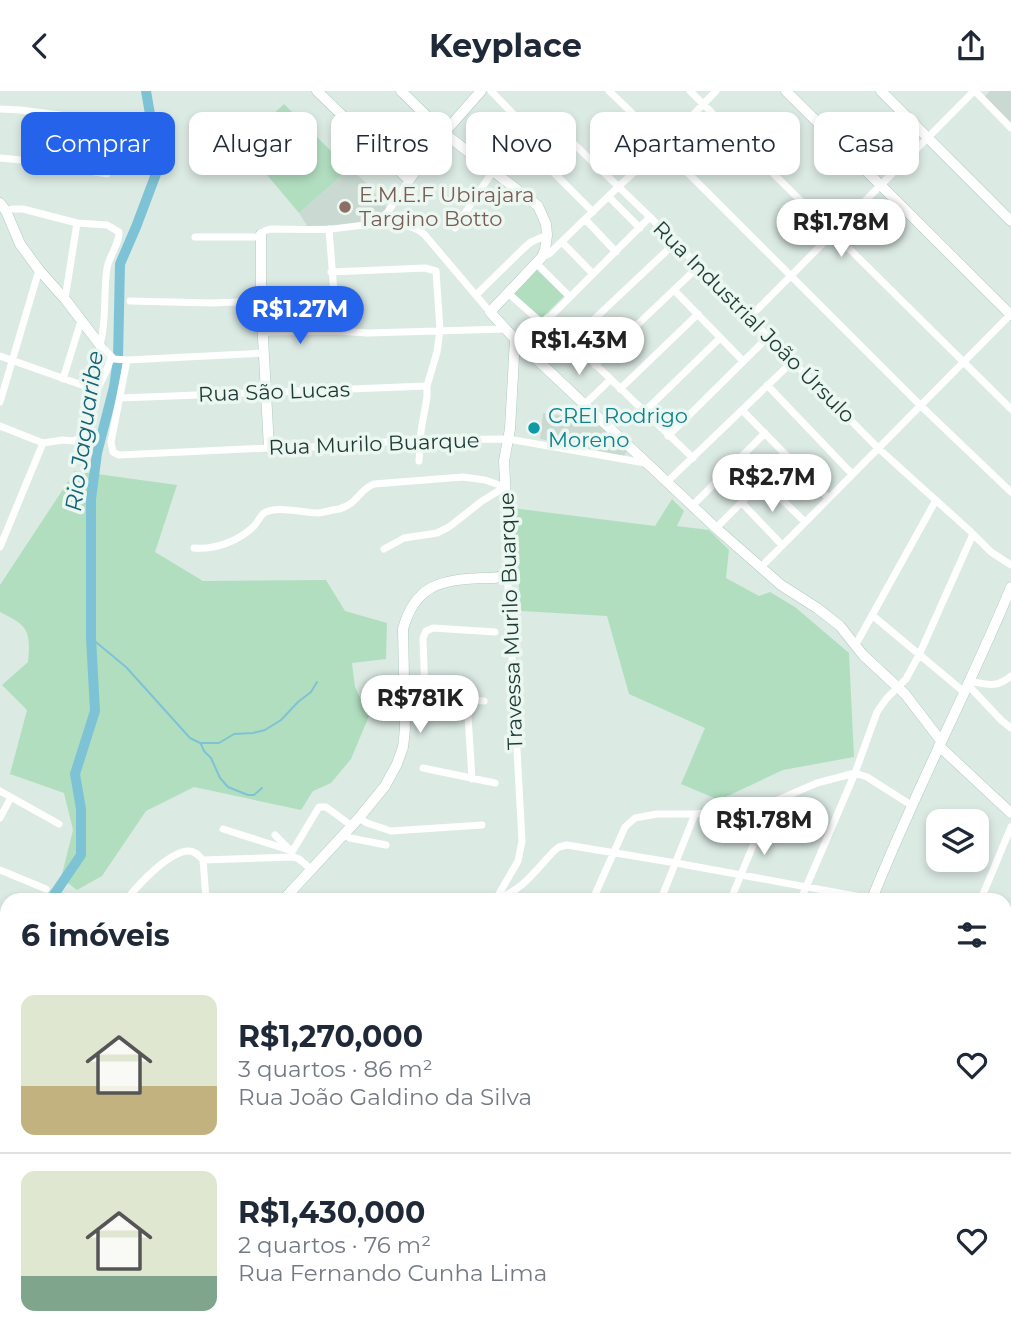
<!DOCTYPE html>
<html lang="pt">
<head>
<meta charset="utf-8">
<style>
	:root { --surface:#fff; --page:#f2f2f3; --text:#1f2937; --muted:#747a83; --line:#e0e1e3; --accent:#2563eb }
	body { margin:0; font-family:Montserrat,sans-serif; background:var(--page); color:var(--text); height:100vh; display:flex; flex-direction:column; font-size:26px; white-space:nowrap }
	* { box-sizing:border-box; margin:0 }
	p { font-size:23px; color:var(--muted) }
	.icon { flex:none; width:38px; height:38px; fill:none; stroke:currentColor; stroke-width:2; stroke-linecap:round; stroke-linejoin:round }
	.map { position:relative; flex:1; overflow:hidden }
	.details { position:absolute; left:0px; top:802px; width:1012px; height:450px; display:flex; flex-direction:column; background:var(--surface); border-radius:21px 21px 0 0; box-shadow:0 4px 10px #0003 }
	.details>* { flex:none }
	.guide { position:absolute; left:21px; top:21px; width:970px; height:63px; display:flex; gap:14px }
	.tools { position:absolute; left:926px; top:718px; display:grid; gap:14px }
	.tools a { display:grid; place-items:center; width:63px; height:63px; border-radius:14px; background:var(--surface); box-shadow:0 4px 10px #0003; font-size:35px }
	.price { position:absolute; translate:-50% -60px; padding:0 16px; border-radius:24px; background:#fff; color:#222; font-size:23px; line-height:46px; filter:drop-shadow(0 2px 4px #0008) }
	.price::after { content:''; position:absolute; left:50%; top:42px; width:21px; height:16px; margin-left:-10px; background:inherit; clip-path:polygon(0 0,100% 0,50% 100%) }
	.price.on { background:var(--accent); color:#fff }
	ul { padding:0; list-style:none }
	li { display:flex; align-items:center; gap:21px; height:175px; padding:0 21px }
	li+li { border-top:2px solid var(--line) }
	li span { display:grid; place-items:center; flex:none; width:196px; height:140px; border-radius:14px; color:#555 }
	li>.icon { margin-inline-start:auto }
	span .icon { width:84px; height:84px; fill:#fffc; stroke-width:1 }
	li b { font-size:30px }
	h2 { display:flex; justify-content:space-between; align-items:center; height:84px; padding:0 21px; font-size:30px }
	.tag { padding:0 24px; border-radius:14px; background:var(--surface); box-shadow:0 4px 10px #0003; font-size:24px; line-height:63px }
	.tag.on { background:var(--accent); color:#fff }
	header { display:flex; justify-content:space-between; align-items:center; height:91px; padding:0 21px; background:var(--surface); font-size:32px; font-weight:700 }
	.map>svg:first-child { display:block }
</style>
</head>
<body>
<header><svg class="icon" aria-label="back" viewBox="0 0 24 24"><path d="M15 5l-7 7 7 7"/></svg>Keyplace<svg class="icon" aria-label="share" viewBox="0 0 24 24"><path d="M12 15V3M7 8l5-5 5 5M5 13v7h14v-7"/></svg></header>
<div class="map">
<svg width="1011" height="1250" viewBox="0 0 1011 1250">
	<rect width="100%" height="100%" fill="#dceae4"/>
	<path fill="#cadad3" d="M990,0H1011V36L983,7Z
		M350,77L365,91L389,119L376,131L309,138L299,122Z
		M543,322L596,330L627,360L624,365L540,348Z"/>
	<path fill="#b2dec0" d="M284,13L349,78L299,122L241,53Z
		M536,178L564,205L541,228L513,202Z
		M75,380L177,394L155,461L203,490L326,489L345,520L387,532L386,568L352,572L355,596L369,625L351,668L331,692L313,700L301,719L194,696L146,720L102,785L77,799L61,787L73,739L64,702L10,683L27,619L2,594L28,571C31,539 28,535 0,521V494Z
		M672,408L684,420L677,435L709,439L729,459L726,487L759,505L770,501L795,516L849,562L854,666L783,679L719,709L681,693L705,637L629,603L607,525L521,520L512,417L655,435Z
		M1005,1045H1011V1250H969L939,1244H1004Z
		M65,1244H247L246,1250H66Z"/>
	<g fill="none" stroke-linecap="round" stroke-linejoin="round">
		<path stroke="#7ec3d5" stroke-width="2" d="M91,547L126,576L190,647L200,652H219L234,643L253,642L265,639L281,629L298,611L311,601L317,591
			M201,653L204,660L211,667L220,687L228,696L248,704H254L262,697"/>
		<path stroke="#7ec3d5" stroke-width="10" d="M51,808L81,764V718L75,683L95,620L91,547V408L97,362L114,296L118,268L120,173L136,136L159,75L146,0
			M180,1244L186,1250"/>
		<defs>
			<path id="secondary" d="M317,0L409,89L444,42L481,0
				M401,0L444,42L538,115L546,133L547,144L545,159L542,166L490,221L515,248L716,437L781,494L817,517L840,535L863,564L905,603L941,650
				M786,0L1011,224
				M881,0L1011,130
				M0,112L6,120L20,153L39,179L65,208L100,254
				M261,143V210L269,357
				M939,655L1011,722
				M284,808L359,727L385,695L397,673L403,656L405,638L403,538C415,494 440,489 482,487C491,487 501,488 507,482L509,471L504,370L510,338L515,248
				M872,808C914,702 967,602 1011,496
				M1004,1044H1011
				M697,1250L700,1244"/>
		</defs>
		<use href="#secondary" stroke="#aecbc2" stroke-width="11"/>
		<path stroke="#fff" stroke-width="7" d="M491,0L522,32L530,35L551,38L573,52L650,126L878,357L970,440L991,461L1011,474
			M609,0L631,21L662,56L921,315L1011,401
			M690,0L1011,318
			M975,0L1011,37
			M0,18L20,19L116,31
			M0,67L31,70L107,83
			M545,73L593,121
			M609,106L640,137
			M6,120L12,118H23L77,132L107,134L119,141C120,152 109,165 107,177C103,203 107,229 100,254L114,268L127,269L264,262
			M585,128L616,161
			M373,132L387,122L409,89
			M455,137L493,80
			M329,138L337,240
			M261,143L264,140L270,138C290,138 311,139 331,138C359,136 401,124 424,143L490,221
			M195,146H261
			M562,151L593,183
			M542,166L549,163L619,95L662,56L716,0
			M537,173L570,206
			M331,181L425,177L436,180L440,239L437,261L427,295V306L421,340L419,370
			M674,199L743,270
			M508,202L542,232
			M476,204L524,157L531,151L547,144
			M65,208L77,132
			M130,210L212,212L261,210
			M547,227L693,367
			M749,227L974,0
			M264,241L337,240L368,242L505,238
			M571,250L675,152
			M522,254L650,126
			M0,265L96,299
			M127,269L111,351L113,361L119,364L269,357L351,355L402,349L508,348L645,372
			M595,274L698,176
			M63,288L81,230
			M767,294L852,383
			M620,298L698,223
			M120,307L427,295
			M0,311L39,179
			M585,313L610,289
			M742,319L828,407
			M644,321L720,247
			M0,335L43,352L63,349L73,350L83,346C92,335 91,321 94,308C98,293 108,281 111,266
			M668,345L768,246
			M763,390L805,431
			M667,391L793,270
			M742,412L782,454
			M692,415L765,342
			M716,437L787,366
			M0,456L43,352
			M194,457C215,459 239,450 254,435C258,431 260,425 264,422C277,414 302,422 318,422C325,421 332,419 339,418C358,413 358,399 374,393L463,386L485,389L505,396
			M384,458L404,447L437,442L449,436L482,410L505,396
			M761,476L1011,223
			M872,524L964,601
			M855,555L936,409
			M969,590C987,593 996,598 1011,585
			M968,594L1002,630L1011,637
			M404,605L484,610
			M425,606L423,547L426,540L433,537L495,541
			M467,609L472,688
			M423,677L495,692
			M0,700L59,733
			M0,727L11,706
			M359,727L367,732L391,740L482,734
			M223,738L289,759
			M344,743L350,747L386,754
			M275,744L292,761L319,716H326L352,735
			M203,769L206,808
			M0,779L46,798
			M497,807C522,801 537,777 555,759L559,756L567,754L676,772L872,808
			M127,808C138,794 169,760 189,760C196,760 199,765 203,769L294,766L299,768L312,779
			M496,808L518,770L522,750L508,495L505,484
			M593,808L625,736L635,727L657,723H695L759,717L817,692L855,682L867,686L911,714
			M661,808L695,723
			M731,808L770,713
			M801,808L855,682L877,621L886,608L906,588L919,564L973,443
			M981,808L1011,736
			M1004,831L1011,832
			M0,883L7,878
			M1004,925L1011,909
			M1004,935L1011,936
			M1004,984L1011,986
			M0,1026L7,1066
			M0,1078L7,1077
			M407,1244L429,1247L442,1246L476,1250
			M579,1244L593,1250
			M259,1250L261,1244
			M301,1250V1244
			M396,1250L397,1244
			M508,1250L509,1244
			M549,1250L551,1244"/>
		<use href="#secondary" stroke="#fff" stroke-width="10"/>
	</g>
	<circle fill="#8d6e63" stroke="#ecf7f2" stroke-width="2.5" cx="345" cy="116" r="7"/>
	<circle fill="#0f9aa8" stroke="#ecf7f2" stroke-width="2.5" cx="534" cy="337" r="7"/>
	<g text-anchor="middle" stroke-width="7" stroke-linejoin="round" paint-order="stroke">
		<g font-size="21" fill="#785e54" stroke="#ecf7f2" text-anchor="start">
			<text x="359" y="111">E.M.E.F Ubirajara<tspan x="359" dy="24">Targino Botto</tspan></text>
		</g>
		<g font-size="21" fill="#1d3a34" stroke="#ecf7f2">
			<text transform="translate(754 231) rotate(45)" y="7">Rua Industrial João Úrsulo</text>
			<text transform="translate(274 301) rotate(-2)" y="7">Rua São Lucas</text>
			<text transform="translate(374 353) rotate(-2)" y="7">Rua Murilo Buarque</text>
			<text transform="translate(511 530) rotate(-92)" y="7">Travessa Murilo Buarque</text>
		</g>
		<g font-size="21" fill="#0d838f" stroke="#ecf7f2" text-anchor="start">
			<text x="548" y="332">CREI Rodrigo<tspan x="548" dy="24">Moreno</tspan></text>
		</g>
		<g font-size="23" font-style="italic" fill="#13647a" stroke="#ecf7f2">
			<text transform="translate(84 340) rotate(-82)" y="8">Rio Jaguaribe</text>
		</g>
	</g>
</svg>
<div class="tools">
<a><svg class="icon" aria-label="layers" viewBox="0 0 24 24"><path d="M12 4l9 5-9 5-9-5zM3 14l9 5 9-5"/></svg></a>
</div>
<b class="price" style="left:841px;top:168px">R$1.78M</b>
<b class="price on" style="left:300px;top:255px">R$1.27M</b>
<b class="price" style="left:579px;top:286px">R$1.43M</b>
<b class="price" style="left:772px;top:423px">R$2.7M</b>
<b class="price" style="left:420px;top:644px">R$781K</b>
<b class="price" style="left:764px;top:766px">R$1.78M</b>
<div class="guide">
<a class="tag on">Comprar</a>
<a class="tag">Alugar</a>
<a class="tag">Filtros</a>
<a class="tag">Novo</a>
<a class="tag">Apartamento</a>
<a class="tag">Casa</a>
</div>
<section class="details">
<h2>6 imóveis<svg class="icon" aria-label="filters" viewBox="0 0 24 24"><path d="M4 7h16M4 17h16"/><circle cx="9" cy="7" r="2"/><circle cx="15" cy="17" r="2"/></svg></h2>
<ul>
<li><span style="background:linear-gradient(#dfe7d0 65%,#c2b280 0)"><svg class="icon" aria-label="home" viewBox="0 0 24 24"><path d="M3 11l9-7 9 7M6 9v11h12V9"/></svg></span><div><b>R$1,270,000</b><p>3 quartos · 86 m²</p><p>Rua João Galdino da Silva</p></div><svg class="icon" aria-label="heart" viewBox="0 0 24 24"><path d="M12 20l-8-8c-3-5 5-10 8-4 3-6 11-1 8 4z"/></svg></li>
<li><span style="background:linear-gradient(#dfe7d0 75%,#7fa58c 0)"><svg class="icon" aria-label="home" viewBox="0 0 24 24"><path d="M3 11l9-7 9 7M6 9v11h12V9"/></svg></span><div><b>R$1,430,000</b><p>2 quartos · 76 m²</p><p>Rua Fernando Cunha Lima</p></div><svg class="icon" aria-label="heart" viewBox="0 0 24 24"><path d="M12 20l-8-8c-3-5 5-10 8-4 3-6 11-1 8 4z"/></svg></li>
</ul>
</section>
</div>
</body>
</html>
